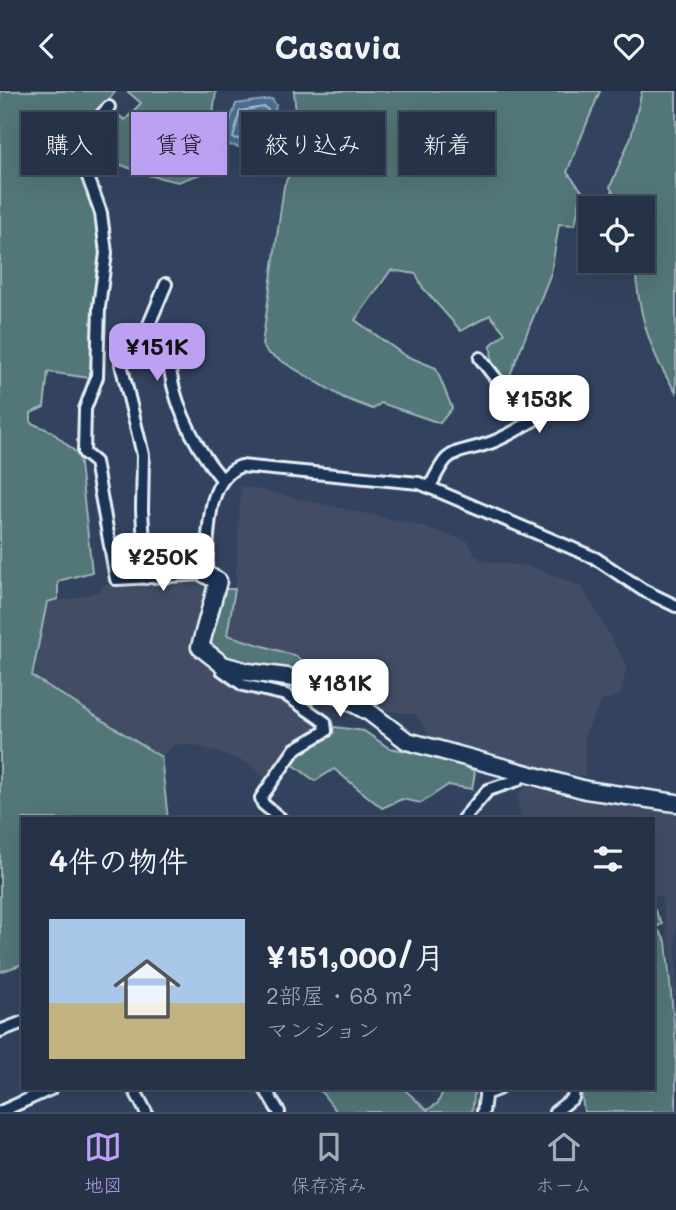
<!DOCTYPE html>
<html lang="ja">
<head>
<meta charset="utf-8">
<style>
	:root { --surface:#263247; --page:#2e3a4e; --text:#f1f3f6; --muted:#a4aab4; --line:#424d60; --accent:#bca0f2 }
	body { margin:0; font-family:Mali,"Klee One",sans-serif; background:var(--page); color:var(--text); height:100vh; display:flex; flex-direction:column; font-size:26px; white-space:nowrap }
	* { box-sizing:border-box; margin:0 }
	p { font-size:23px; color:var(--muted) }
	.icon { flex:none; width:38px; height:38px; fill:none; stroke:currentColor; stroke-width:2; stroke-linecap:round; stroke-linejoin:round }
	.map { position:relative; flex:1; overflow:hidden }
	.sheet { position:absolute; left:21px; top:726px; width:634px; height:273px; display:flex; flex-direction:column; background:var(--surface); border-radius:0px; box-shadow:0 7px 28px #0002,0 0 0 2px var(--line) }
	.sheet>* { flex:none }
	.guide { position:absolute; left:21px; top:21px; width:635px; height:63px; display:flex; gap:14px }
	.buttons { position:absolute; left:578px; top:105px; display:grid; gap:14px }
	.buttons a { display:grid; place-items:center; width:77px; height:77px; border-radius:0px; background:var(--surface); box-shadow:0 7px 28px #0002,0 0 0 2px var(--line); font-size:35px }
	.price { position:absolute; translate:-50% -60px; padding:0 16px; border-radius:14px; background:#fff; color:#222; font-size:23px; line-height:46px; filter:drop-shadow(0 2px 4px #0008) }
	.price::after { content:''; position:absolute; left:50%; top:42px; width:21px; height:16px; margin-left:-10px; background:inherit; clip-path:polygon(0 0,100% 0,50% 100%) }
	.price.current { background:var(--accent); color:#111 }
	ul { padding:0; list-style:none }
	li { display:flex; align-items:center; gap:21px; height:175px; padding:0 28px }
	li+li { border-top:2px solid var(--line) }
	li span { display:grid; place-items:center; flex:none; width:196px; height:140px; border-radius:0px; color:#555 }
	li>.icon { margin-inline-start:auto }
	span .icon { width:84px; height:84px; fill:#fffc; stroke-width:1 }
	li b { font-size:30px }
	h2 { display:flex; justify-content:space-between; align-items:center; height:84px; padding:0 28px; font-size:30px }
	.pill { padding:0 24px; border-radius:0px; background:var(--surface); box-shadow:0 7px 28px #0002,0 0 0 2px var(--line); font-size:24px; line-height:63px }
	.pill.current { background:var(--accent); color:#111 }
	header { display:flex; justify-content:space-between; align-items:center; height:91px; padding:0 28px; background:var(--surface); font-size:32px; font-weight:700 }
	.menu { display:flex; justify-content:space-around; align-items:center; height:98px; border-top:2px solid var(--line); background:var(--surface); font-size:19px; color:var(--muted) }
	.menu a { display:grid; justify-items:center; gap:4px }
	.menu .current { color:var(--accent) }
	.map>svg:first-child { display:block }
</style>
</head>
<body>
<header><svg class="icon" aria-label="back" viewBox="0 0 24 24"><path d="M15 5l-7 7 7 7"/></svg>Casavia<svg class="icon" aria-label="heart" viewBox="0 0 24 24"><path d="M12 20l-8-8c-3-5 5-10 8-4 3-6 11-1 8 4z"/></svg></header>
<div class="map">
<svg width="676" height="1021" viewBox="0 0 676 1021">
	<rect width="100%" height="100%" fill="#33435f"/>
	<filter id="ink" filterUnits="userSpaceOnUse"><feTurbulence type="fractalNoise" baseFrequency=".0143" numOctaves="2"/><feDisplacementMap in="SourceGraphic" scale="14" xChannelSelector="R" yChannelSelector="G"/><feConvolveMatrix kernelMatrix="1 2 1 2 8 2 1 2 1" color-interpolation-filters="sRGB"/></filter>
	<g filter="url(#ink)">
		<path fill="#434d65" d="M241,395L417,434L468,450L475,464L483,470L533,476L582,496L627,575L620,604L601,610L585,643V685L558,681L430,645L416,623L380,619L361,605L344,601L296,565L227,544L235,498Z
			M208,492L190,558L241,598L280,606L320,631V640L297,650L266,687L248,672L198,655L175,653L161,666L32,585L47,511L73,508L100,500L104,494Z
			M528,695L577,709L676,719V954L671,864L661,805L653,804V728H520L518,703Z"/>
		<path fill="#527678" stroke="#9db4b8" stroke-width="2" d="M0,0H116L82,41L77,64L93,112L103,157L93,219L90,287L48,281L44,316L31,322V332L51,340L79,364L92,481L58,490V508L47,511L32,585L161,666L168,728H23V873L0,881Z
			M127,0H216L206,81L178,91L148,84L100,66L94,39L113,20L125,29L141,12Z
			M294,0H600L567,81L582,100L575,134L559,133L551,182L508,289L492,275L491,254L505,242L490,224L461,240L423,197L416,183L391,179L355,229L404,264L436,277L452,317L440,332L381,312L373,318L344,307L268,262L262,254L284,95L299,60Z
			M642,0H676V301C649,262 637,217 635,170H642V117H622L610,96L631,46Z
			M222,498H235L227,544L296,565L317,583L314,586C277,581 241,580 211,556L209,537Z
			M335,636L364,640L389,657L450,667L475,681L472,698L448,694L421,712L402,708L382,717L334,678L315,690L291,672L299,660Z
			M653,816L662,833L656,836L666,850L676,954V1021H584L581,998H653Z
			M319,998H404L427,1019L438,1012L444,998H475L472,1021H337Z"/>
		<path fill="#4a6e91" stroke="#89a2ba" stroke-width="2" d="M272,8L276,14L271,41L278,53L276,62L222,53L236,13Z"/>
		<g fill="none" stroke-linecap="round" stroke-linejoin="round">
			<path stroke="#a9bdcf" stroke-width="2" d="M264,16L268,19L264,41L266,52L233,47L240,20Z"/>
			<defs>
				<path id="street" d="M109,16L84,42L79,61L101,122L106,162L99,216L97,286L85,318L84,362L95,371L116,488L205,483C210,449 203,389 241,375L419,392L595,467L643,499L676,515
					M166,193L147,238L169,255C167,301 192,353 221,387
					M430,396C449,356 449,365 487,353C504,348 521,336 536,328L528,309L504,298L480,267
					M146,487L142,419L143,364L121,273L123,262L147,238
					M222,575V579L243,594L286,604L325,631L326,640L295,658L261,707L263,713L281,728
					M463,728L488,699L518,689L521,682
					M0,940L23,931
					M134,998L146,1021
					M265,998L279,1021
					M485,1003L498,998
					M0,1021L51,998
					M483,1021L486,998
					M555,1021L573,1007L574,998"/>
				<path id="secondary" d="M205,483L218,490L200,556L223,574L248,581L310,589L369,621L407,650L586,699L676,712"/>
			</defs>
			<use href="#street" stroke="#e8f1f8" stroke-width="16"/>
			<use href="#secondary" stroke="#e8f1f8" stroke-width="21"/>
			<use href="#street" stroke="#1d3557" stroke-width="10"/>
			<use href="#secondary" stroke="#1d3557" stroke-width="16"/>
		</g>
	</g>
</svg>
<div class="buttons">
<a><svg class="icon" aria-label="locate" viewBox="0 0 24 24"><circle cx="12" cy="12" r="6"/><path d="M12 2v4M12 18v4M2 12h4M18 12h4"/></svg></a>
</div>
<b class="price current" style="left:157px;top:292px">¥151K</b>
<b class="price" style="left:539px;top:344px">¥153K</b>
<b class="price" style="left:163px;top:502px">¥250K</b>
<b class="price" style="left:340px;top:628px">¥181K</b>
<div class="guide">
<a class="pill">購入</a>
<a class="pill current">賃貸</a>
<a class="pill">絞り込み</a>
<a class="pill">新着</a>
</div>
<section class="sheet">
<h2>4件の物件<svg class="icon" aria-label="filters" viewBox="0 0 24 24"><path d="M4 7h16M4 17h16"/><circle cx="9" cy="7" r="2"/><circle cx="15" cy="17" r="2"/></svg></h2>
<ul>
<li><span style="background:linear-gradient(#a9c7e8 60%,#c2b280 0)"><svg class="icon" aria-label="home" viewBox="0 0 24 24"><path d="M3 11l9-7 9 7M6 9v11h12V9"/></svg></span><div><b>¥151,000/月</b><p>2部屋 · 68 m²</p><p>マンション</p></div></li>
</ul>
</section>
</div>
<nav class="menu">
<a class="current"><svg class="icon" aria-label="map" viewBox="0 0 24 24"><path d="M3 6l6-2 6 2 6-2v14l-6 2-6-2-6 2zM9 4v14M15 6v14"/></svg>地図</a>
<a><svg class="icon" aria-label="saved" viewBox="0 0 24 24"><path d="M7 4h10v16l-5-4-5 4z"/></svg>保存済み</a>
<a><svg class="icon" aria-label="home" viewBox="0 0 24 24"><path d="M3 11l9-7 9 7M6 9v11h12V9"/></svg>ホーム</a>
</nav>
</body>
</html>
